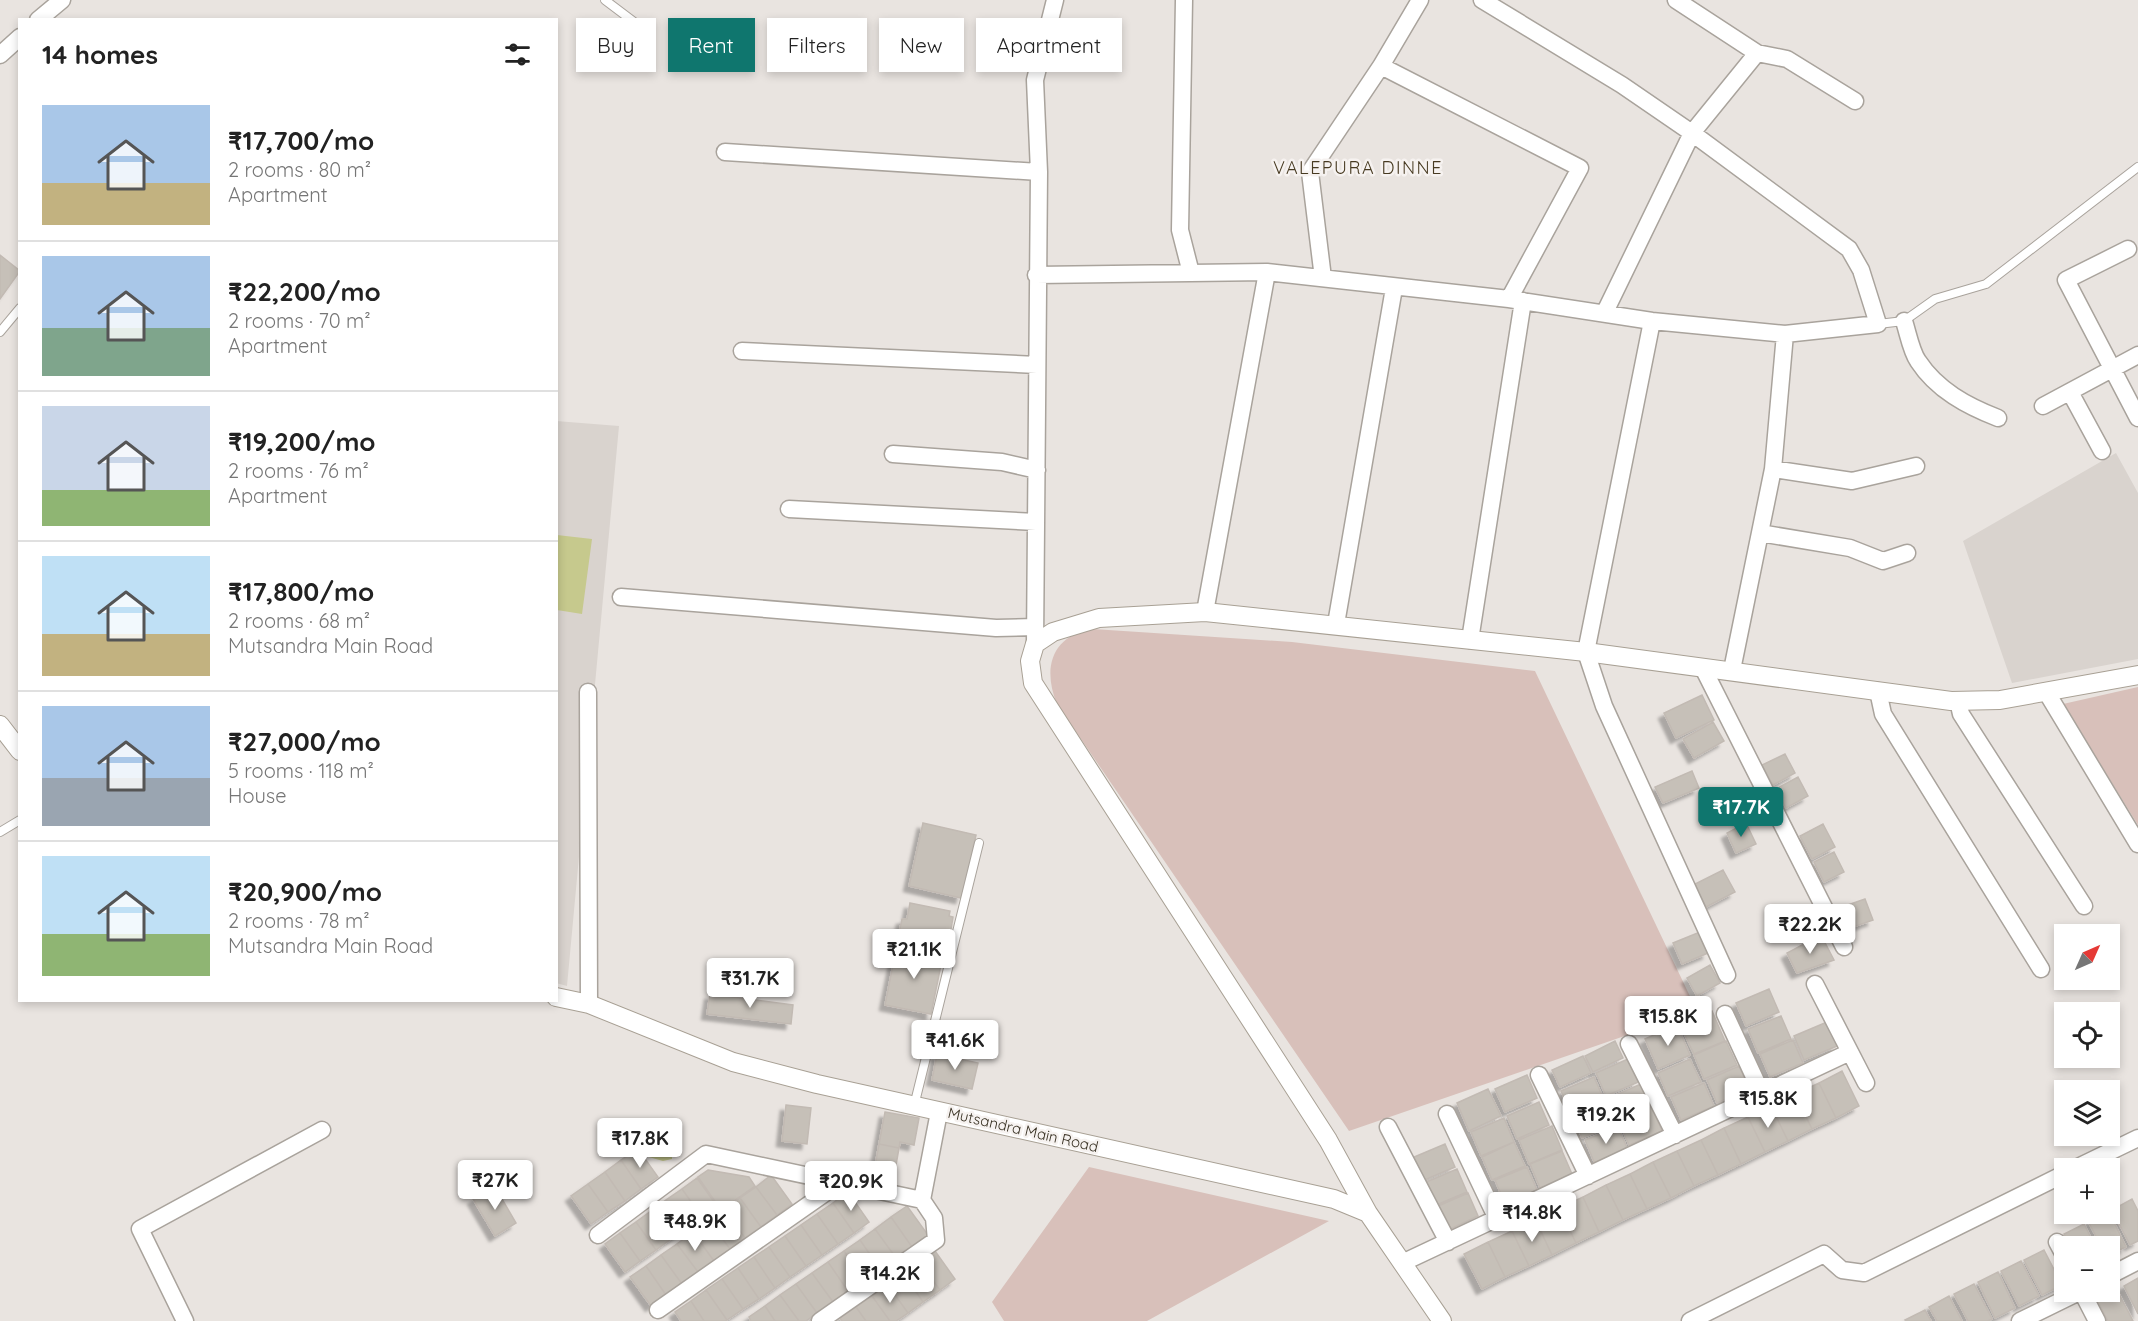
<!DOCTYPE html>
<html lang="en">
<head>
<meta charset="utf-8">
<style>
	:root { --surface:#fff; --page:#f6f6f6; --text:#222; --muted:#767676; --line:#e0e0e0; --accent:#0f766e }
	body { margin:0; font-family:Quicksand,sans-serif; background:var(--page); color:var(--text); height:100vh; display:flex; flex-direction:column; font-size:22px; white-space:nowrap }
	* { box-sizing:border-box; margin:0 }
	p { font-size:20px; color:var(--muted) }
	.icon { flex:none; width:33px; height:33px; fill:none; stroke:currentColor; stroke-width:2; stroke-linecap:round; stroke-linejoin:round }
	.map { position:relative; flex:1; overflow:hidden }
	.side { position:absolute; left:18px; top:18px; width:540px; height:984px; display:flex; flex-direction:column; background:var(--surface); border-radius:0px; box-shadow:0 3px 9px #0003 }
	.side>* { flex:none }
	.top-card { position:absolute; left:576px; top:18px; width:570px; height:54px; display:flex; gap:12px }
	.needle { width:39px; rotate:45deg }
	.buttons { position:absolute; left:2054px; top:924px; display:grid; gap:12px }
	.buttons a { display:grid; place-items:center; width:66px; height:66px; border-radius:0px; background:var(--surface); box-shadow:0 3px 9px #0003; font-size:30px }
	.price { position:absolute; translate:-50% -51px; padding:0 14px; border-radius:6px; background:#fff; color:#222; font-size:20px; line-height:39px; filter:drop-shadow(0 2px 3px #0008) }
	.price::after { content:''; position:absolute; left:50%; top:36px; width:18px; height:14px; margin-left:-9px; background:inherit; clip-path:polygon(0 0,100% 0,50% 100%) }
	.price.current { background:var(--accent); color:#fff }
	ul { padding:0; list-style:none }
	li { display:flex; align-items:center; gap:18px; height:150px; padding:0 24px }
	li+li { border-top:2px solid var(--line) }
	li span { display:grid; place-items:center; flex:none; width:168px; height:120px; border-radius:0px; color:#555 }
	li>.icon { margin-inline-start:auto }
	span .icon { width:72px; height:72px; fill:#fffc; stroke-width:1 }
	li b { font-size:26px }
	h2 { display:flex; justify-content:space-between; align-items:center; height:72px; padding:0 24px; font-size:26px }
	.tag { padding:0 21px; border-radius:0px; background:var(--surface); box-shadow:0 3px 9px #0003; font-size:21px; line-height:54px }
	.tag.current { background:var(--accent); color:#fff }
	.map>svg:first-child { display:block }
</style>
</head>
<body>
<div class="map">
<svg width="2138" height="1321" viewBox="0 0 2138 1321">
	<defs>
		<filter id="shadow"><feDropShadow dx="-5.5" dy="5.5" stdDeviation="1.5" flood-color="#0004"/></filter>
	</defs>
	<rect width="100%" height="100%" fill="#e9e4e0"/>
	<path fill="#d9d3ce" d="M556,421L619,426L567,986L556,983Z
		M2116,453L2138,493V659L2012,683L1963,541Z"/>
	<path fill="#d8c0ba" d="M1093,629L1292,642L1535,671L1697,1011L1349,1131L1057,704C1042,668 1052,635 1093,629Z
		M2138,687V825L2063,704Z
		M1089,1167L1329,1221L1147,1321H1004L992,1302Z"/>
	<path fill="#c6c98d" d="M557,535L592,539L582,614L557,610Z
		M648,1143L672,1147V1159L663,1161L645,1156L642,1148Z"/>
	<path fill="#c6c0b8" stroke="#c2bab3" stroke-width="1.5" filter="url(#shadow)" d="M0,255L20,271L0,299Z
		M1702,695L1714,720L1676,738L1664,713Z
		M1713,722L1724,741L1694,758L1683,739Z
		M1785,754L1795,773L1773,785L1762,765Z
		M1692,771L1699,788L1663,803L1655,787Z
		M1798,777L1808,796L1786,808L1776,789Z
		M923,823L976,835L961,898L909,886Z
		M1746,823L1756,844L1736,853L1727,833Z
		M1823,824L1835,847L1812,859L1800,836Z
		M1834,852L1844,872L1824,882L1814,862Z
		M1723,870L1735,892L1706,907L1695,884Z
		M1865,899L1873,920L1850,928L1842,907Z
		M910,903L950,911L949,916L953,917L947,953L897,943L902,919H907Z
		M1700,932L1708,953L1682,964L1673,943Z
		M1821,935L1834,960L1797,973L1787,953Z
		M897,945L943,955L931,1014L885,1005Z
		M1710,965L1720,983L1697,996L1687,978Z
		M1769,989L1779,1012L1746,1026L1736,1003Z
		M710,994L793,1005L791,1024L707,1014Z
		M1712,1011L1725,1041L1694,1054L1680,1025Z
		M1781,1016L1791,1039L1758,1053L1748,1029Z
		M1827,1022L1837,1046L1804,1060L1794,1036Z
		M1677,1025L1690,1055L1658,1069L1645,1039Z
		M1793,1040L1803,1063L1770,1077L1760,1054Z
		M1615,1041L1623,1058L1593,1072L1585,1056Z
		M1726,1041L1737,1065L1704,1079L1694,1055Z
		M937,1054L978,1063L972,1089L932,1080Z
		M1583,1056L1591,1073L1560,1087L1552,1070Z
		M1628,1059L1638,1082L1606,1096L1596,1073Z
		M1690,1059L1701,1082L1668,1096L1658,1073Z
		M1739,1066L1749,1089L1717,1103L1707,1080Z
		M1842,1071L1859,1106L1836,1118L1819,1083Z
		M1527,1075L1537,1098L1505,1112L1495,1089Z
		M1594,1077L1604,1100L1571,1114L1561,1091Z
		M1704,1083L1714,1106L1681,1120L1671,1097Z
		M1819,1083L1836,1118L1812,1129L1795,1094Z
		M1641,1084L1651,1107L1619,1121L1609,1098Z
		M1488,1089L1501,1116L1469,1131L1457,1103Z
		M1795,1094L1812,1129L1788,1141L1771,1106Z
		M1605,1100L1615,1124L1582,1138L1572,1114Z
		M1539,1102L1549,1125L1517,1139L1507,1116Z
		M786,1105L811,1108L807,1144L782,1141Z
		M1771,1106L1788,1141L1765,1152L1748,1117Z
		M1652,1108L1662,1131L1629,1145L1619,1122Z
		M885,1112L919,1118L914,1145L900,1142L899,1148L879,1144Z
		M1748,1117L1765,1152L1741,1164L1724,1128Z
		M1504,1118L1514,1142L1481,1156L1471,1132Z
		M1552,1126L1562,1150L1529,1164L1519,1140Z
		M1618,1127L1628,1150L1595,1164L1585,1140Z
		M1724,1128L1741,1164L1718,1175L1701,1140Z
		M1701,1140L1718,1175L1694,1186L1677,1151Z
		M1514,1142L1525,1166L1492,1180L1482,1157Z
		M879,1144L899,1148L893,1182L873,1178Z
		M1445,1144L1455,1167L1422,1181L1412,1158Z
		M638,1149L658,1177L641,1189L621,1160Z
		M1562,1151L1572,1174L1540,1188L1530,1164Z
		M1677,1151L1694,1186L1671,1198L1653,1162Z
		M621,1160L641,1189L625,1201L605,1172Z
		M1653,1162L1671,1198L1647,1209L1630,1174Z
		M1527,1167L1537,1190L1505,1204L1495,1180Z
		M1457,1169L1467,1192L1434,1206L1424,1183Z
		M708,1170L749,1177L755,1186L721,1210L698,1177Z
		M605,1172L625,1201L608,1212L588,1184Z
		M1630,1174L1647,1209L1623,1220L1606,1185Z
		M771,1175L792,1204L777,1215L756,1187Z
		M697,1178L717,1206L702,1217L682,1189Z
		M588,1184L608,1212L591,1224L571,1196Z
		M1606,1185L1623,1220L1599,1232L1583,1197Z
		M495,1187L516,1223L495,1236L473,1199Z
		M756,1187L777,1215L761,1227L740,1198Z
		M682,1189L702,1217L687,1228L666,1200Z
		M848,1192L869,1222L854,1233L833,1203Z
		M1468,1193L1478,1216L1446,1231L1436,1207Z
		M1583,1197L1599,1232L1576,1243L1559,1208Z
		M740,1198L761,1227L745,1238L724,1209Z
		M2132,1199L2138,1211V1241L2130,1245L2112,1210Z
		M666,1200L687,1228L671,1239L651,1211Z
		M833,1203L854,1233L838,1244L817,1214Z
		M907,1206L928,1235L912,1247L891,1217Z
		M1559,1208L1576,1243L1552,1255L1535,1219Z
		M724,1209L745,1238L730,1249L709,1221Z
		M651,1211L671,1239L656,1250L636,1222Z
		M2109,1212L2126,1247L2109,1255V1246H2101L2088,1221Z
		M817,1214L838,1244L822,1255L801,1225Z
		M891,1217L912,1247L896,1258L875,1229Z
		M1535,1219L1552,1255L1529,1266L1512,1231Z
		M709,1221L730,1249L714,1261L693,1232Z
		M636,1222L656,1250L640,1261L620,1233Z
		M2084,1224L2095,1246H2070L2064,1234Z
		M801,1225L822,1255L806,1266L785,1236Z
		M875,1229L896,1258L880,1269L860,1240Z
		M1512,1231L1529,1266L1505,1277L1488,1242Z
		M693,1232L714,1261L698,1272L677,1244Z
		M620,1233L640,1261L625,1272L605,1244Z
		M785,1236L806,1266L790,1277L769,1247Z
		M860,1240L880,1269L864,1280L844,1251Z
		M1488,1242L1505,1277L1482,1289L1464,1254Z
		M677,1244L698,1272L682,1284L661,1255Z
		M769,1247L790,1277L775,1288L754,1257Z
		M2044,1250L2062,1285L2042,1295L2024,1260Z
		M844,1251L864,1280L848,1291L828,1262Z
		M935,1251L955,1279L940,1290L919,1262Z
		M661,1255L682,1284L666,1295L646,1266Z
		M754,1257L775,1288L759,1299L738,1268Z
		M2021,1261L2039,1296L2019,1306L2001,1271Z
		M828,1262L848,1291L833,1302L812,1273Z
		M919,1262L940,1290L923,1302L903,1273Z
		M646,1266L666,1295L651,1306L630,1277Z
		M738,1268L759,1299L743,1309L722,1279Z
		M1998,1272L2015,1308L1995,1318L1978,1282Z
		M812,1273L833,1302L817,1313L796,1284Z
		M903,1273L923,1302L908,1313L888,1285Z
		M2138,1278V1314L2124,1286Z
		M722,1279L743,1309L727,1320L706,1290Z
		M796,1284L817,1313L806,1321H799L780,1295Z
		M1974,1284L1992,1319L1988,1321H1968L1954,1294Z
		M888,1285L908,1313L896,1321H890L872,1296Z
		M2116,1288L2133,1321H2108L2096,1298Z
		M706,1290L727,1320L726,1321H704L691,1301Z
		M780,1295L799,1321H775L765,1306Z
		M872,1296L890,1321H866L856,1307Z
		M1949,1296L1962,1321H1937L1929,1307Z
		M691,1301L704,1321H681L675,1312Z
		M765,1306L775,1321H751L749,1317Z
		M856,1307L866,1321H842L840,1318Z
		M1925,1310L1931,1321H1906L1905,1320Z"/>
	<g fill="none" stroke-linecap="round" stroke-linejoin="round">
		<defs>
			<path id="lane" d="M605,0L646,31
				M1878,324L1904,321L1935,299L1986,284L2138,167
				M0,332L20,308
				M0,832L20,820
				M914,1106L979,843"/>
			<path id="street" d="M1184,0L1180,230L1191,273
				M1482,0L1622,85L1692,133L1757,53L1676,0
				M38,20L62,0
				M1757,53L1787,59L1855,101
				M0,55L20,37
				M1381,66L1580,168L1509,299
				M725,152L1039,172
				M2128,249L2066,280L2138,418
				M1036,275L1267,272L1509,299L1652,321L1785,334L1878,324L1861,270L1849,249L1692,133L1605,312
				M1323,278L1310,172L1381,66L1420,0
				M1652,321L1586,652L1604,706L1727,975
				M1904,321C1908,333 1911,351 1918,361C1937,390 1967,406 1998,418
				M742,351L1037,365
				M2070,392L2102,451
				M2043,406L2138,355
				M893,454L1002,462L1037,470
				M1773,469L1852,481L1916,466
				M789,509L1036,522
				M1760,533L1850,548L1883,561L1907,553
				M621,597L996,628L1035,627
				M1205,612L1267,272
				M1336,624L1394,288
				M1470,640L1523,301
				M1035,644L1039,172L1035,80L1055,0
				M1703,668L1844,947
				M1732,670L1773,469L1785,334
				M1878,691L1883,714L2041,969
				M588,692L589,1004
				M2047,693L2138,844
				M1958,701L1961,714L2084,906
				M1815,984L1866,1083
				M1725,1014L1762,1094
				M1629,1044L1675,1135
				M1539,1075L1588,1176
				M1447,1114L1497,1219
				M1388,1127L1448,1242
				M2076,1168L2138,1138
				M598,1235L706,1154L922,1200
				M2057,1242L2064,1255
				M1402,1263L1850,1052
				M2109,1276L2138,1261
				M2082,1292L2097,1321
				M658,1310L841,1182
				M185,1321L140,1229L322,1130
				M820,1321L936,1240L934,1218L922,1200L939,1112
				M1690,1321L1824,1254L1842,1270L1864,1273L2064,1174
				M2020,1321L2079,1292"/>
			<path id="secondary" d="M0,725L20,751
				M556,997L589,1004L733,1062L817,1084L1334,1199L1368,1213L1442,1321
				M1368,1213L1328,1140L1033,683L1030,661L1035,644L1053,632L1099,618L1205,612L1586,652L1951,701L2000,700L2138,675"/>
		</defs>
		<use href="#lane" stroke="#a9a39c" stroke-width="10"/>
		<use href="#street" stroke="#a9a39c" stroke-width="19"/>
		<use href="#secondary" stroke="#a8a094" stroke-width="20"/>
		<use href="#lane" stroke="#fff" stroke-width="8"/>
		<use href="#street" stroke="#fff" stroke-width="16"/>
		<use href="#secondary" stroke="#fff" stroke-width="18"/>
	</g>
	<g text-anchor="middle" stroke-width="5" stroke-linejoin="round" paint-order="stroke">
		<g font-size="15" fill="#373022" stroke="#f6f2f0">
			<text transform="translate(1023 1130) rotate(13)" y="5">Mutsandra Main Road</text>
		</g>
		<g font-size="18" letter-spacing="1.5" fill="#473a21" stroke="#f6f2f0">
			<text x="1358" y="174">VALEPURA DINNE</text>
		</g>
	</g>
</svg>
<div class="buttons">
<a><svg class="needle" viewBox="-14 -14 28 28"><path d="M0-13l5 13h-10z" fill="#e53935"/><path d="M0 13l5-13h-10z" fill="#767676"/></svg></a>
<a><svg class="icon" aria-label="locate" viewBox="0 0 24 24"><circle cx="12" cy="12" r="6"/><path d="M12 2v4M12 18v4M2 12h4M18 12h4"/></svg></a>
<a><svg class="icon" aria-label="layers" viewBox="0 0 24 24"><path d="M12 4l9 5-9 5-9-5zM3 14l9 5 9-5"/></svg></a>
<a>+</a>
<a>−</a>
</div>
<b class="price current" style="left:1741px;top:838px">₹17.7K</b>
<b class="price" style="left:1810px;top:955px">₹22.2K</b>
<b class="price" style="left:914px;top:980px">₹21.1K</b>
<b class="price" style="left:750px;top:1009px">₹31.7K</b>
<b class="price" style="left:1668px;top:1047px">₹15.8K</b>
<b class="price" style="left:955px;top:1071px">₹41.6K</b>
<b class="price" style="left:1768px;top:1129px">₹15.8K</b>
<b class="price" style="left:1606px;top:1145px">₹19.2K</b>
<b class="price" style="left:640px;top:1169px">₹17.8K</b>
<b class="price" style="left:495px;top:1211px">₹27K</b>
<b class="price" style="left:851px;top:1212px">₹20.9K</b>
<b class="price" style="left:1532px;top:1243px">₹14.8K</b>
<b class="price" style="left:695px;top:1252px">₹48.9K</b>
<b class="price" style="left:890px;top:1304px">₹14.2K</b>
<div class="top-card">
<a class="tag">Buy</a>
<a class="tag current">Rent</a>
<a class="tag">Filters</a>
<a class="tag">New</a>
<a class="tag">Apartment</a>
</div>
<section class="side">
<h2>14 homes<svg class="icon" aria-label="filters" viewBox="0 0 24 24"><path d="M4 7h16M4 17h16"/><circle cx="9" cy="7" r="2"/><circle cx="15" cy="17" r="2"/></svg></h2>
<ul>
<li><span style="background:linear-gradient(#a9c7e8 65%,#c2b280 0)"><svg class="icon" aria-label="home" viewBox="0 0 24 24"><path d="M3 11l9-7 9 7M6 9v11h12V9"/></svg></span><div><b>₹17,700/mo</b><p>2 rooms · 80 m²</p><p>Apartment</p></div></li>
<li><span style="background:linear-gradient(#a9c7e8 60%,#7fa58c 0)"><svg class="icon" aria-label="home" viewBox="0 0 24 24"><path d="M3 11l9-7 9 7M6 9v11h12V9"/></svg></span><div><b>₹22,200/mo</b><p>2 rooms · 70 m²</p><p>Apartment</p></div></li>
<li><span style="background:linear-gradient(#c9d6e8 70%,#8fb573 0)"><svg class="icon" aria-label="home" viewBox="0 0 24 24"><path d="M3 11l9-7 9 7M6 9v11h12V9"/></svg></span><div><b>₹19,200/mo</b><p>2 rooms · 76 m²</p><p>Apartment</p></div></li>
<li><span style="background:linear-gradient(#bfe0f5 65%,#c2b280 0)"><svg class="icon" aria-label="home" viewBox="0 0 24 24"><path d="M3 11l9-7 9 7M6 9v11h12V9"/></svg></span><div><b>₹17,800/mo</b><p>2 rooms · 68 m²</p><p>Mutsandra Main Road</p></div></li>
<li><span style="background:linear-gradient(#a9c7e8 60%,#9aa5b1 0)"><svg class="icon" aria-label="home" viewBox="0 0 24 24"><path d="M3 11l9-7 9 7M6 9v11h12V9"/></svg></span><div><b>₹27,000/mo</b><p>5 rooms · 118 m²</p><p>House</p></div></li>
<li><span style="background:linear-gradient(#bfe0f5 65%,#8fb573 0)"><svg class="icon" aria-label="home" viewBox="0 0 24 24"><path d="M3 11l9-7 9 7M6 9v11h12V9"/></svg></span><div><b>₹20,900/mo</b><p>2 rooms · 78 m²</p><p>Mutsandra Main Road</p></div></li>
</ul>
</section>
</div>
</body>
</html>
